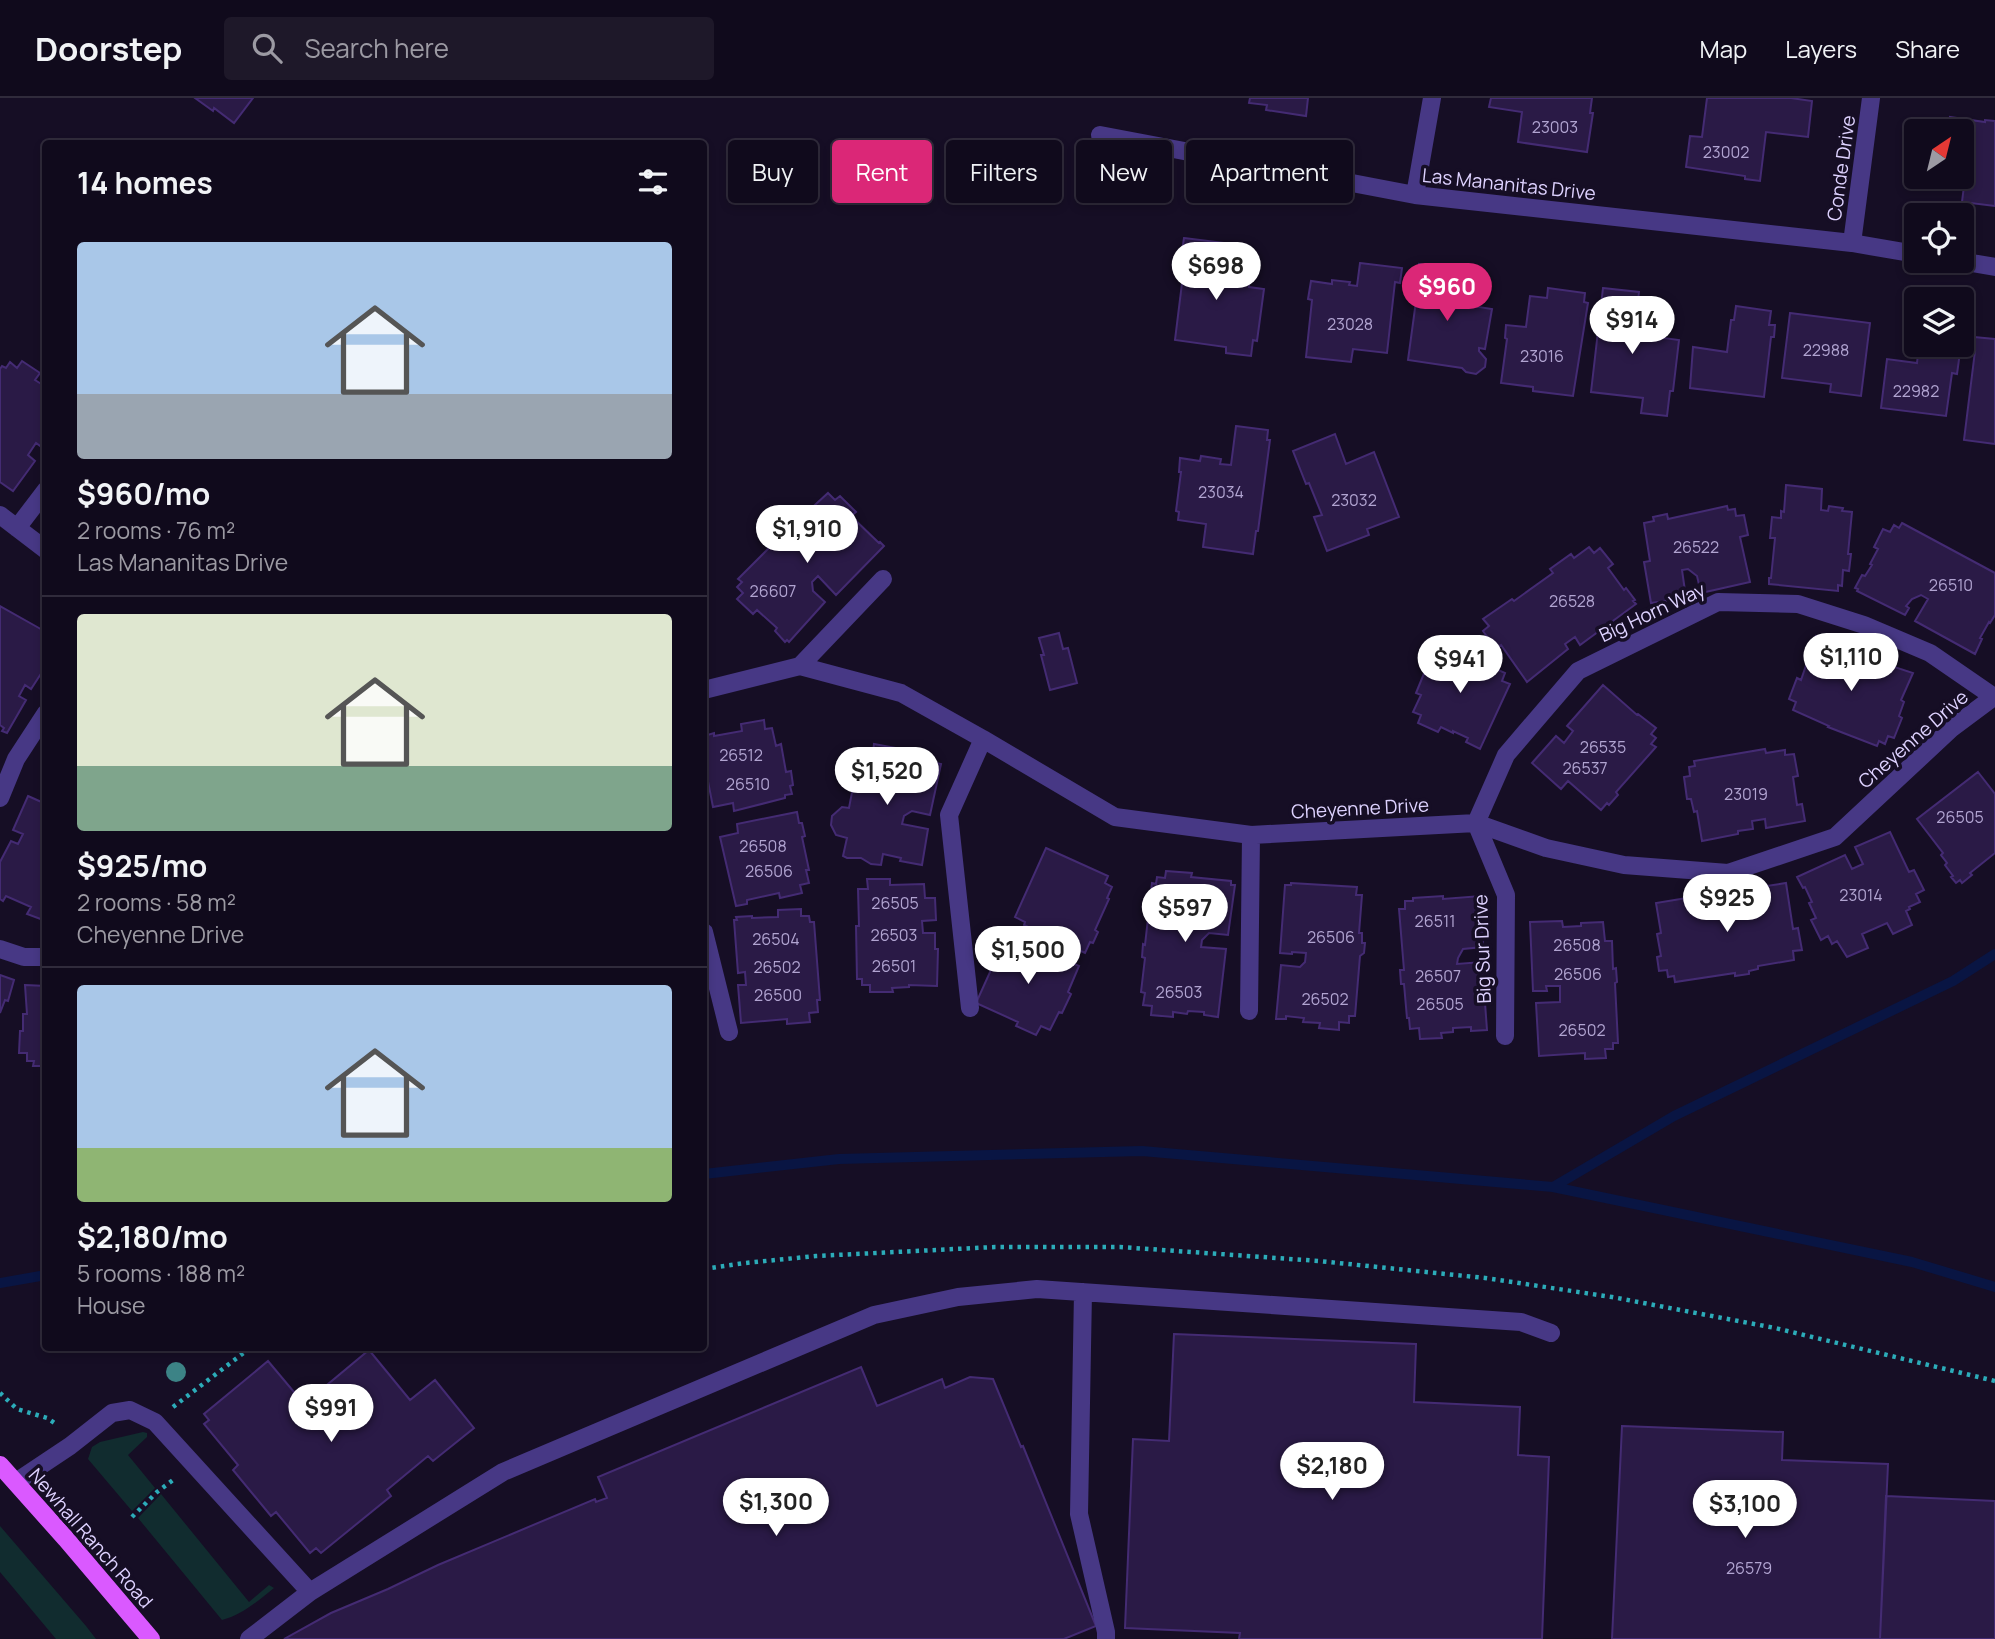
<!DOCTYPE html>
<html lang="en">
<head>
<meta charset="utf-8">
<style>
	:root { --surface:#100a1c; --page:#1e1829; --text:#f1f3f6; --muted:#9c9aa3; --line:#302b3b; --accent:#db2777 }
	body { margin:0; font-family:Manrope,sans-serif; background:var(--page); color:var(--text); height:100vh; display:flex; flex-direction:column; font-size:26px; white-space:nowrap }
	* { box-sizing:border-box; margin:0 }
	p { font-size:23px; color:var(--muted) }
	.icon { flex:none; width:38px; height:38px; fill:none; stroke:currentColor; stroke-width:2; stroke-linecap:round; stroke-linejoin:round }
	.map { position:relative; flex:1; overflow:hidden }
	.drawer { position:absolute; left:42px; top:42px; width:665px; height:1211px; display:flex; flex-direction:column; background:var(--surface); border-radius:7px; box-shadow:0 4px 10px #0003,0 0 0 2px var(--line) }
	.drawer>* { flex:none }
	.banner { position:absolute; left:728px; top:42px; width:665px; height:63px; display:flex; gap:14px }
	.needle { width:46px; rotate:35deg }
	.buttons { position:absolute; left:1904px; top:21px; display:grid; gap:14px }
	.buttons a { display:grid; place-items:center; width:70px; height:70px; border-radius:7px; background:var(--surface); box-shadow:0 4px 10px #0003,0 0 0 2px var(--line); font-size:35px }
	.price { position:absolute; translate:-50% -60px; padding:0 16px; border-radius:24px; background:#fff; color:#222; font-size:23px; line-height:46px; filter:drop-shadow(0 2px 4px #0008) }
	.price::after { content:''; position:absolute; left:50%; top:42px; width:21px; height:16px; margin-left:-10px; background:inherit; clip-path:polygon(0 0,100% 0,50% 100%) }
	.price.active { background:var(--accent); color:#fff }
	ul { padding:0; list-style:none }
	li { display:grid; align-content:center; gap:14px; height:371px; padding:0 35px }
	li+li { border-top:2px solid var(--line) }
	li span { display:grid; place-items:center; height:217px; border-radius:7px; color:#555 }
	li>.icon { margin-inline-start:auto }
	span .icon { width:126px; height:126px; fill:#fffc; stroke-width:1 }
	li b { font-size:30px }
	h2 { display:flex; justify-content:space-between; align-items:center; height:84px; padding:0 35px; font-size:30px }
	.chip { padding:0 24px; border-radius:7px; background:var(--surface); box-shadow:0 4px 10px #0003,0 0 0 2px var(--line); font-size:24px; line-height:63px }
	.chip.active { background:var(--accent); color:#fff }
	header { display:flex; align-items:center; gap:42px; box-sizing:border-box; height:98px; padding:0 35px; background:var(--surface); border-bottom:2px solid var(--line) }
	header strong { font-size:33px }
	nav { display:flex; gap:38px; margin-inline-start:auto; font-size:24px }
	.search { width:490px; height:63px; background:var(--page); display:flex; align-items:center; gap:18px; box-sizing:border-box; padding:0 24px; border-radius:7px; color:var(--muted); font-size:26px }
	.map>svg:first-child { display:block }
</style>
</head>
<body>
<header>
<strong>Doorstep</strong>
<div class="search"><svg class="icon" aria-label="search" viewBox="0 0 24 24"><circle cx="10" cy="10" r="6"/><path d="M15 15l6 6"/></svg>Search here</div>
<nav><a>Map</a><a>Layers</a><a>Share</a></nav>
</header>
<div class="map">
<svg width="1995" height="1541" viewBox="0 0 1995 1541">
	<rect width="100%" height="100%" fill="#160e25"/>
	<path fill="#112c2f" d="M143,1334L147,1335V1339L128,1357L155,1390L132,1413L88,1361L92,1349L100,1344Z
		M161,1396L249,1504L269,1487L274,1490C258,1503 242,1517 222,1522L138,1420Z
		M0,1428L86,1528L96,1541H56L0,1474Z"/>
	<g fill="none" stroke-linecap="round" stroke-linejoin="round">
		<path stroke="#091543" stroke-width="10" d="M704,1076L839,1061L1142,1053L1553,1089L1912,1164L1995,1189
			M1553,1089L1674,1018L1953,883L1995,856
			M0,1185L46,1177"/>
	</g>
	<path fill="#2a1a46" stroke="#442b73" stroke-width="2" d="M195,0H253L234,25L214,10L213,13Z
		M1250,0H1308L1306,18L1266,12L1267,7L1249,5Z
		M1491,0H1592L1590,15H1593L1587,54L1518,44L1522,14L1489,9Z
		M1707,0H1791L1812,3L1808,39L1766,34L1760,83L1745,81V78L1686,69L1690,38L1702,39Z
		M1950,19L1985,24V22L1995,23V108L1962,104L1966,72L1962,71V33H1948Z
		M1184,140L1225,145L1220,185L1225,186L1226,181L1249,184V189L1264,191L1257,243L1253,242L1251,258L1226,255V249L1175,242L1186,153H1182Z
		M1360,165L1402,170L1400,185L1395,184L1387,255L1353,251L1351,264L1306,259L1312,202L1308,201L1311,183L1332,186V182L1350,184L1349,187L1357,188Z
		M1419,166L1464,173L1459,206L1492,211L1485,251L1479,250V253L1486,261L1485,269L1476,276L1466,274L1462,270L1408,262L1419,181H1417Z
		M1548,190L1585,195L1584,204L1588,205L1573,298L1533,293V289L1501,285L1507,241L1505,240L1506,227L1526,229L1530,198L1547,200Z
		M1603,190L1639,194L1634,236L1679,242L1673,293H1670L1667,318L1641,315L1643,300L1591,294Z
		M1736,208L1771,213L1769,227H1775L1774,239H1771L1764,299L1690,290L1693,249L1727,254L1731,222H1734Z
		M1790,215L1870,225L1861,298L1830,294L1831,286L1782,280Z
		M1974,239L1995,241V346L1964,342L1975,253H1972Z
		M1926,247H1961L1957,276L1952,275L1946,318L1881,310L1887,261L1917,265L1918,256L1925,257Z
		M22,263L40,275L35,282L46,289V345L43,350L36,345L28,357L35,363L13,393L0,384V271L2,268L6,270L10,264L17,270Z
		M1236,328L1268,332L1267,342H1270L1258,433H1256L1253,456L1203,449L1206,426L1178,422L1179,414L1176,413L1181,374H1179L1180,360L1200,363L1201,358L1221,361L1220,366L1231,367Z
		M1335,336L1346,366L1374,354L1399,419L1367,431L1369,437L1327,453L1314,419L1322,417L1309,385L1306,386L1293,353Z
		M1786,387L1822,391L1821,412L1828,413L1829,408L1843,410L1842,413L1852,414L1848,456H1851L1849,473L1843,472L1842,488L1838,487V493L1769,486V480H1771L1775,440H1770L1772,419L1781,420V413L1784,414Z
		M828,395L835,402L840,398L856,414L851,418L879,445L880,444L884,448L836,497L818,478L812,484L813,493L825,504L789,544L787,542L785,544L775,533L777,530L757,512L753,516L737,501L743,495L737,489L742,484L738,481L781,438L778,436L789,425L792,428Z
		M1727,408L1728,412L1735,411L1736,418L1744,417L1748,437L1740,439L1750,484L1701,495L1697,478L1688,471L1682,472L1686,500L1651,505L1644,464L1650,463L1644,425L1654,423L1653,419L1667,416L1668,421Z
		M1902,425L1995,475V517L1990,525L1989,524L1980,540L1982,541L1975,556L1915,523L1928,501L1921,497L1912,501L1906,508L1909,510L1905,517L1857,493L1858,491L1855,490L1862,477L1865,478L1872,467L1870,466L1878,451L1874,449L1883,431L1890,434L1894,427L1899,430Z
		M1589,449L1594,455L1600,450L1613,466L1608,470L1624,492L1626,490L1635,502L1633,503L1636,506L1580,547L1575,539L1565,546L1568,551L1527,584L1501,547L1496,551L1483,533L1489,528L1483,521L1512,501L1514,503L1553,475L1550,471L1571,456L1574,460Z
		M0,508L46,534V568L31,591L25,587L19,598L26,602L7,635L2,633L4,630L0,627Z
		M1059,535L1063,551L1068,550L1077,585L1050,592L1041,557H1044L1039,540Z
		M1816,538L1852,551L1848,563L1858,567L1861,558L1913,575L1901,602L1904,604L1899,618L1902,620L1894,640L1888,638L1885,646L1879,643L1877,648L1828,629L1829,628L1793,612L1796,604L1789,601L1797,580L1801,582Z
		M1439,545L1505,575L1502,583L1510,586L1480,651L1466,644L1468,640L1453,633V635L1441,629L1438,634L1418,625L1421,617L1413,614L1421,597L1416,595L1432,556L1434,557Z
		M1603,587L1637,617L1638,616L1656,630L1651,636L1656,640L1651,646L1656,649L1616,694L1618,697L1609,707L1607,705L1601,712L1568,683L1561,691L1532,665L1556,638L1564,645L1573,633L1567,628Z
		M764,622L765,631L772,630L776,648L781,646L786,674L791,673L793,687L790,688L792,696L785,697V700L734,713L733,705L713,709L704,663V638L714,635V638L742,633L741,626Z
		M874,646L896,650L895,657L941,666L930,717L912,713L904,718L902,726L928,731L922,767L900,763L901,760L883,756L881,767L871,766L861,760H847L843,758L847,740L836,737L831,727L832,718L842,709L849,710L859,658L864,659L865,652L873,654Z
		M1765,651L1766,655L1785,652V657L1794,656L1798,678L1793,679L1797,707L1802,706L1805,723L1766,730L1765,721L1752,723L1753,731L1738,733V736L1702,743L1697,713L1694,714L1691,701H1687L1684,679L1690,678L1689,669L1695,668L1694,663Z
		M1978,674L1995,696V755L1970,775L1972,777L1962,785L1960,782L1956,785L1951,779L1953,778L1945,767L1947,765L1941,757L1943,755L1917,721Z
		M28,698L46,706V823L27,816L31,809L6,798L3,803L0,801V764L11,743L18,746L23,736L13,732Z
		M797,714L799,725H802L805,738L802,739L809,772H806L809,785L800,787L802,795L780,800L779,795L747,802V806L736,808L720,739L738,735L737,726Z
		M1890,734L1909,774L1914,772L1924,792L1916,796L1920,804L1909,809L1910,811L1906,813L1912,827L1893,836L1887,825L1862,836L1868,850L1847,859L1837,843L1832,846L1828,838L1821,842L1811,822L1816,820L1809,805L1812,804L1805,789L1803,790L1797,779L1845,757L1852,771L1863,766L1855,749Z
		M1046,750L1108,778L1105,785L1112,789L1107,800L1109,801L1095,832L1098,834L1093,845L1090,844L1085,855L1024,827L1025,824L1015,819Z
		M1166,773L1192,775L1191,779L1231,783V787H1235L1228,837L1209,835L1202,842L1201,849L1226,851L1218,919L1204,917V914L1188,913L1187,916L1173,914V919L1151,917L1152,908L1143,907L1145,895L1141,894L1145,860L1142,859L1143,846L1145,847L1152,785L1156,786L1157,779L1165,780Z
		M867,781H890V787L924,786L925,800H935L936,822L922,823L923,835H935V851H938L937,888L909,887V889L892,890L893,894H870V887H862V881H857L856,828H859L858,791H868Z
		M1291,785L1357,789L1356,797H1362L1359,835H1362V845H1365L1364,855L1360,858L1355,918H1349V925L1339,924V932L1319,930L1320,925L1303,924L1304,920L1286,918V921H1276L1281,867L1300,869L1305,864L1306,855L1292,854V856L1280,855L1285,787H1291Z
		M1786,785L1793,831L1798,830L1802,852L1793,853L1794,862L1758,868V871L1749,873V876L1735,878V875L1675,884L1674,878L1668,879L1667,872L1659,873L1657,859L1661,858L1657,836L1661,835L1656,805L1705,797L1708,816L1722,814L1719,795Z
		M1443,798V801L1481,798L1483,849L1463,851L1458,860L1457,866L1482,864L1487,932L1471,933V929L1453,930V934L1441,935L1442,940L1420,941L1419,930L1410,931L1409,920H1407L1404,886H1401L1400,872H1404L1399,811H1405V803H1413V800Z
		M801,811V818H809L810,824H814L820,902H817L818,914L809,915L810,924L787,926V921L741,925L738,887H746L745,874L738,875L734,822H737L736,819L752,818V820L778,819V812Z
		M1562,823L1563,829L1581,828V825L1603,824L1605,843H1612L1613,871L1616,870L1617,884L1615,885L1618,945H1613V951H1605L1606,960L1585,961V955L1539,958L1536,905L1560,904V888H1546L1547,893H1533L1530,824Z
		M1004,843L1022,852L1026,844L1079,868L1068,894L1071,896L1062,915L1059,914L1050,932L1041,928L1036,937L1016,928L1018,924L976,905Z
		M0,877L14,882L8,903L5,902L0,915Z
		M25,887L46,888V968H33L34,963H27V955H19L20,933H23V916H27Z
		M1174,1236L1416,1246L1414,1304L1520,1309L1518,1357L1549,1359L1542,1541H1239L1240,1535L1125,1530L1133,1341L1169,1343Z
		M369,1252L410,1302L435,1282L474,1330L433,1363L428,1358L387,1392L391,1398L321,1455L316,1450L310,1455L276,1414L271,1418L233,1372L238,1367L204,1326L209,1322L204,1316L268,1263L304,1306Z
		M861,1269L877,1308L942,1281L945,1290L970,1279L993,1281L1021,1349L1023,1348L1096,1528L1064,1541H284L331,1515L388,1491L438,1467L595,1401L596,1404L607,1400L598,1379Z
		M1622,1328L1783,1334L1782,1362L1888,1366L1880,1541H1612Z
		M1886,1398L1995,1403V1541H1880Z"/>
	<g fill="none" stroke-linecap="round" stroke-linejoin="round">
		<path stroke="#2cacb9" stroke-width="4.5" stroke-dasharray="3.5 5" stroke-linecap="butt" d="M704,1171L745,1165L816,1158L995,1149H1120L1319,1163L1485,1180L1612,1199L1775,1230L1995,1283
			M0,1295L17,1311L47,1320L56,1326
			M173,1309L250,1250
			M132,1419L157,1394L173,1382"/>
		<path stroke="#473885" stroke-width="18" d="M1083,1194L1079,1416L1106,1534V1541
			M16,1384L70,1348L112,1315L130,1312L155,1324L310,1494L249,1541
			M310,1494L503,1374L874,1217L958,1199L1037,1191L1521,1224L1551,1235"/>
		<path stroke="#473885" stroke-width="18" d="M1100,37L1415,97L1852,145L1916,156
			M1415,97L1432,0
			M1852,145L1871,0
			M1960,163L1995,169
			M0,417L46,452
			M17,430L46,392
			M800,568L883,481
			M704,592L800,568L901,595L983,641L1115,719L1251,737L1476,725L1546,750L1624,767L1728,775L1835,739L1952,630L1995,598
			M0,700L16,661L46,615
			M704,834L729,934
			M0,851L24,859H46
			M970,910L949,717L983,641
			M1249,913L1251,737
			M1505,938L1506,797L1476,725L1506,657L1578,573L1718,504L1798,506L1864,527L1930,555L1994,599"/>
		<path stroke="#da59ff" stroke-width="18" d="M0,1367L66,1441L151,1541"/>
	</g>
	<circle fill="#3c8386" cx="176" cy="1274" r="10"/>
	<g text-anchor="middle" stroke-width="7" stroke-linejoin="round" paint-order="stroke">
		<g font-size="16" fill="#b1a4d1">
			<text x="1555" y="35">23003</text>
			<text x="1726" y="60">23002</text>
			<text x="1350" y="232">23028</text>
			<text x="1826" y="258">22988</text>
			<text x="1542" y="264">23016</text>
			<text x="1916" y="299">22982</text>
			<text x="1221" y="400">23034</text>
			<text x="1354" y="408">23032</text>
			<text x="1696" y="455">26522</text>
			<text x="1951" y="493">26510</text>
			<text x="773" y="499">26607</text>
			<text x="1572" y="509">26528</text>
			<text x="1603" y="655">26535</text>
			<text x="741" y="663">26512</text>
			<text x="1585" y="676">26537</text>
			<text x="748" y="692">26510</text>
			<text x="1746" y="702">23019</text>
			<text x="1960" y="725">26505</text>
			<text x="763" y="754">26508</text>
			<text x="769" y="779">26506</text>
			<text x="1861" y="803">23014</text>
			<text x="895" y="811">26505</text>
			<text x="1435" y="829">26511</text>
			<text x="894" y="843">26503</text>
			<text x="1331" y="845">26506</text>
			<text x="776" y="847">26504</text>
			<text x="1577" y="853">26508</text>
			<text x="894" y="874">26501</text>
			<text x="777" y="875">26502</text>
			<text x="1578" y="882">26506</text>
			<text x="1438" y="884">26507</text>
			<text x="1179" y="900">26503</text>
			<text x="778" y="903">26500</text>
			<text x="1325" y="907">26502</text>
			<text x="1440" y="912">26505</text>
			<text x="1582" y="938">26502</text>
			<text x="1749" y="1476">26579</text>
		</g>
		<g font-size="19" fill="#ded2ff" stroke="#160e25">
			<text transform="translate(1841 70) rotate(-82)" y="7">Conde Drive</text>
			<text transform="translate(1509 86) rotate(6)" y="7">Las Mananitas Drive</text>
			<text transform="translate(1652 514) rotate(-25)" y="7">Big Horn Way</text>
			<text transform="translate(1913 641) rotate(-41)" y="7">Cheyenne Drive</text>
			<text transform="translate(1360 710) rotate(-3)" y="7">Cheyenne Drive</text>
			<text transform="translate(1482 851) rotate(-92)" y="7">Big Sur Drive</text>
			<text transform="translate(91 1440) rotate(49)" y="7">Newhall Ranch Road</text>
		</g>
	</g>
</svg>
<div class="buttons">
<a><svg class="needle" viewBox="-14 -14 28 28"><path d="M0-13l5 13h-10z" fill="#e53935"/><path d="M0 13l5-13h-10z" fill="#9c9aa3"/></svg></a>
<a><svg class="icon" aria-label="locate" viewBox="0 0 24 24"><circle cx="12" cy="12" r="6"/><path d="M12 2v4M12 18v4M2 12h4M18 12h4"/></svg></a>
<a><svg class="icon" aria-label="layers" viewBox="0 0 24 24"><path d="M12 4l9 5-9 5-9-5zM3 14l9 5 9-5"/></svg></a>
</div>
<b class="price" style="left:1216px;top:204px">$698</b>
<b class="price active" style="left:1447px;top:225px">$960</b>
<b class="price" style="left:1632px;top:258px">$914</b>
<b class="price" style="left:807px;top:467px">$1,910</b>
<b class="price" style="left:1851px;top:595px">$1,110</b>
<b class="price" style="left:1460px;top:597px">$941</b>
<b class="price" style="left:887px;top:709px">$1,520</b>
<b class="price" style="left:1727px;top:836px">$925</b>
<b class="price" style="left:1185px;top:846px">$597</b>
<b class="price" style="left:1028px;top:888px">$1,500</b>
<b class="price" style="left:331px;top:1346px">$991</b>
<b class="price" style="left:1332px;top:1404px">$2,180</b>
<b class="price" style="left:776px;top:1440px">$1,300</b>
<b class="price" style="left:1745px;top:1442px">$3,100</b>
<div class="banner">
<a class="chip">Buy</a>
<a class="chip active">Rent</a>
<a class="chip">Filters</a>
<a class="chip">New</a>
<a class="chip">Apartment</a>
</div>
<section class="drawer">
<h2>14 homes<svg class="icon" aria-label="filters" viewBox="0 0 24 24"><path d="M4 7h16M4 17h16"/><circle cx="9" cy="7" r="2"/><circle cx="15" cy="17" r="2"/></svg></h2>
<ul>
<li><span style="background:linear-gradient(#a9c7e8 70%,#9aa5b1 0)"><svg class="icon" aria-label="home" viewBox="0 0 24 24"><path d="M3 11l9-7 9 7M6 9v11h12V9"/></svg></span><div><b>$960/mo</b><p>2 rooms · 76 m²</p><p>Las Mananitas Drive</p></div></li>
<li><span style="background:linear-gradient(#dfe7d0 70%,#7fa58c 0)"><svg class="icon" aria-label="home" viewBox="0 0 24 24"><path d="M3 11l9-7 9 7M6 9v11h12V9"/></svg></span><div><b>$925/mo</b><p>2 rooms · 58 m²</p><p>Cheyenne Drive</p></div></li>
<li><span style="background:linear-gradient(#a9c7e8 75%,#8fb573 0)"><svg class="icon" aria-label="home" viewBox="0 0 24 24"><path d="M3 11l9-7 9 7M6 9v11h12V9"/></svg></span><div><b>$2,180/mo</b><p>5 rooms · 188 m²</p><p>House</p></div></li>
</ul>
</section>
</div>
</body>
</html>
